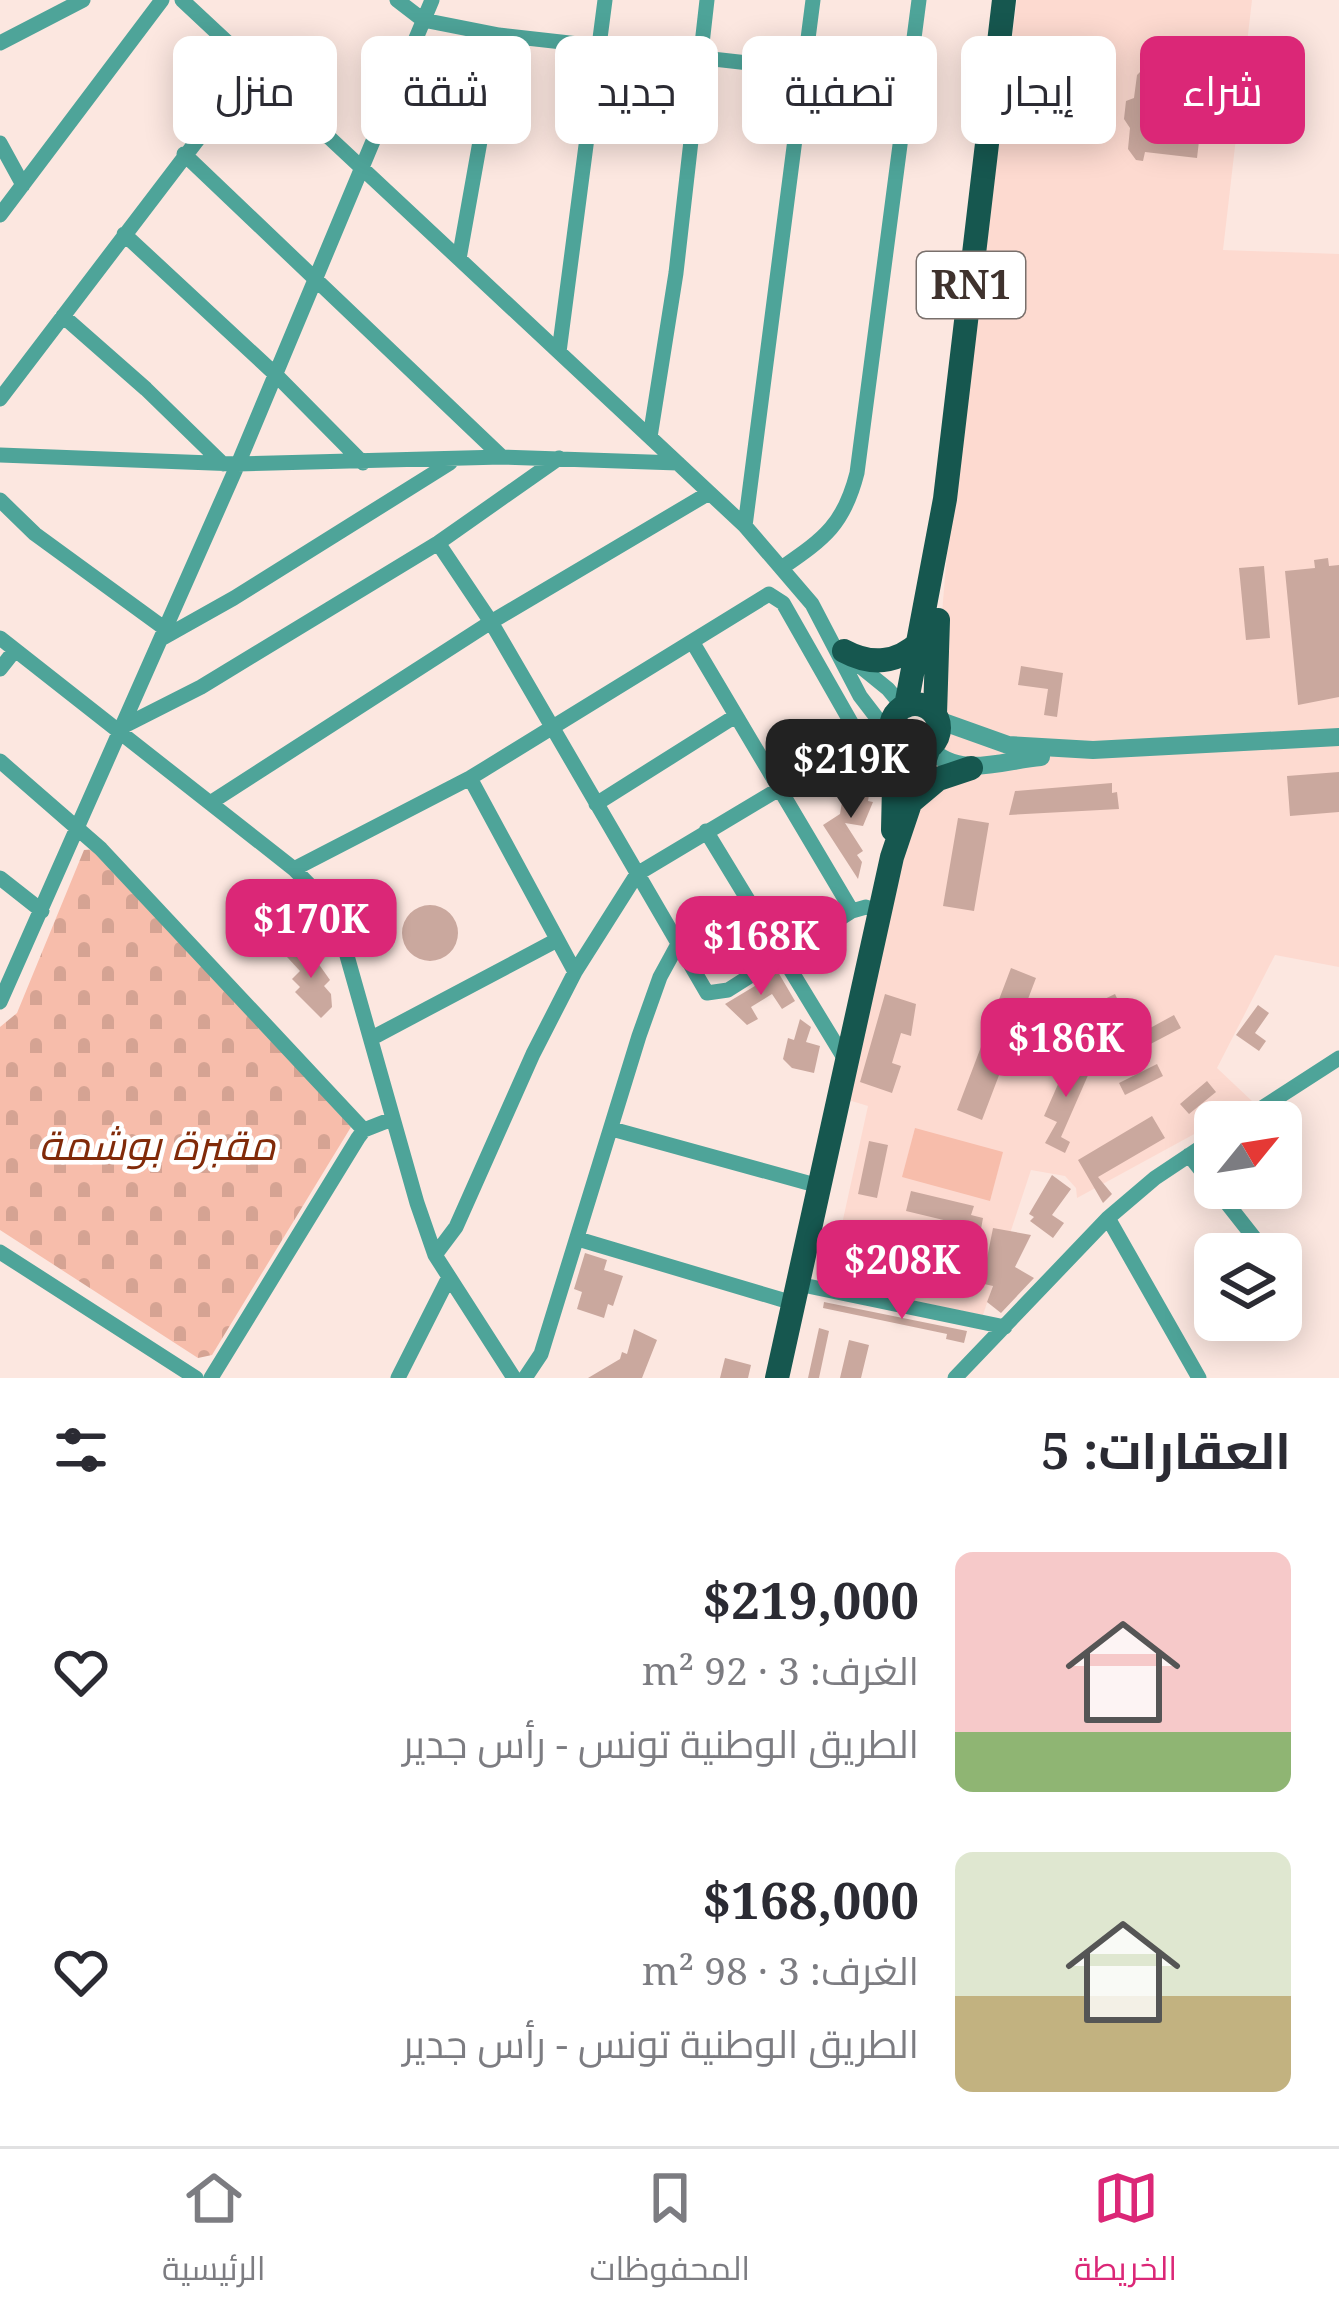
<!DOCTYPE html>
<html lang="ar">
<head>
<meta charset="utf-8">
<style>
	:root { --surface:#fff; --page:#f7f7f7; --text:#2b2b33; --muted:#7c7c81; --line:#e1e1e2; --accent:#db2777 }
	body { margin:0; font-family:"Noto Serif",Cairo,serif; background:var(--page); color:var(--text); direction:rtl; height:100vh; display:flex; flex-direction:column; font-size:45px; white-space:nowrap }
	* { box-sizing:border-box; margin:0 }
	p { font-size:39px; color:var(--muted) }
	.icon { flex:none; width:66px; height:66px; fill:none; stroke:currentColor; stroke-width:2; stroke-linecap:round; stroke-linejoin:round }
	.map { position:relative; height:1378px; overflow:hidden; direction:ltr }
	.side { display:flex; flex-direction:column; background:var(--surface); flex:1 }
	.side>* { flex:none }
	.guide { position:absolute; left:36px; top:36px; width:1269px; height:108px; direction:rtl; display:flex; gap:24px }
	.needle { width:78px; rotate:60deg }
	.controls { position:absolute; left:1194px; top:1101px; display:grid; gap:24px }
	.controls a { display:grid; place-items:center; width:108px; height:108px; border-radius:18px; background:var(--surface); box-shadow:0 6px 30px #0003; font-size:60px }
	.price { position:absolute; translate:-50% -102px; padding:0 27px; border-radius:24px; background:var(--accent); color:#fff; font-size:39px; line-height:78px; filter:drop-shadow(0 3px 6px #0008) }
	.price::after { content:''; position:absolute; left:50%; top:72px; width:36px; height:27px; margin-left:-18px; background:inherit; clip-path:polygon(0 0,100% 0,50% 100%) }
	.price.on { background:#222; color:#fff }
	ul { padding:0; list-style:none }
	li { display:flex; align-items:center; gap:36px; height:300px; padding:0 48px }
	li span { display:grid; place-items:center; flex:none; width:336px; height:240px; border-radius:18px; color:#555 }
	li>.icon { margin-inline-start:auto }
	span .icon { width:144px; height:144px; fill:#fffc; stroke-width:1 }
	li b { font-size:51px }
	h2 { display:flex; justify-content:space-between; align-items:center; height:144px; padding:0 48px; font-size:51px }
	.chip { padding:0 42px; border-radius:18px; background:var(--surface); box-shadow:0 6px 30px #0003; font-size:42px; line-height:108px }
	.chip.on { background:var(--accent); color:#fff }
	.menu { display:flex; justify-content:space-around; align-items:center; height:168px; border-top:3px solid var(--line); background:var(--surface); font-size:33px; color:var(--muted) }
	.menu a { display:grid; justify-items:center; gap:6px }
	.menu .on { color:var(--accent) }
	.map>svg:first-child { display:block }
</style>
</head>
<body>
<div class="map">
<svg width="1339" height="1378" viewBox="0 0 1339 1378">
	<defs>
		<pattern id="cemetery-stones" width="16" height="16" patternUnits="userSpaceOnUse" patternTransform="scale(3)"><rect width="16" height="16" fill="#f7bdab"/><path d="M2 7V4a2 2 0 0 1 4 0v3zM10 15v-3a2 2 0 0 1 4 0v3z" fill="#d5a393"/></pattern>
	</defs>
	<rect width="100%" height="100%" fill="#fce7e0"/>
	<path fill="#fddad0" d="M1017,0H1252L1223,250L1339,254V967L1275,955L1217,1068L1253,1102L1077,1198L1076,1188L1065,1176L1031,1170L983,1315L829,1283L868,1106L845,1099L920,786L942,747L948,721L938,663L953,478Z"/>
	<path fill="#f7bdab" d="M915,1128L1003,1152L990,1201L902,1177Z"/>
	<path fill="url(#cemetery-stones)" d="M98,849L351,1127L212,1355L198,1358L0,1230V1027L17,1013L84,850Z"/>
	<path fill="#caa89e" d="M1146,66L1207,73L1197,158L1145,152L1143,161L1136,160L1128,149L1130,128L1124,119L1126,101L1134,98L1137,75Z
		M1328,558L1329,566L1339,565V697L1298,705L1285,571L1315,568L1314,560Z
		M1264,566L1270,638L1246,640L1239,568Z
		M1021,666L1063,673L1057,717L1044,715L1048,689L1018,685Z
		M1339,772V812L1290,816L1287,776Z
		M846,778L871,783L868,801L873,802L863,826L845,823L863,851L857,855L862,862L858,879L823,825L840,814Z
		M1112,783V793L1117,792L1119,809L1009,815L1015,791Z
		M958,818L989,823L974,911L943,906Z
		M402 933a28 28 0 1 1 56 0a28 28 0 1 1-56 0Z
		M303,942L330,980L324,986L331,994L332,1007L321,1018L295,992L300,987L292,979L300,971L287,957Z
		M1011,968L1036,978L982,1120L957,1110Z
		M778,972L795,1001L782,1009L772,994L751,1007L758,1019L747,1025L725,1004Z
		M885,994L916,1004L911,1036L901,1033L892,1063L901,1066L892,1093L860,1082Z
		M1115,994L1126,1017L1057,1050L1046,1027Z
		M1258,1005L1269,1013L1255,1033L1266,1041L1259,1051L1236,1035Z
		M1174,1015L1181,1028L1103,1069L1097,1057Z
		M800,1019L811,1027L806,1042L820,1046L814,1073L792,1068L783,1059L788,1038L794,1040Z
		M1070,1057L1084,1063L1096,1057L1061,1137L1070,1142L1065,1153L1045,1143L1057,1122L1044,1116Z
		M1157,1064L1163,1076L1125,1095L1119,1083Z
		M1207,1081L1216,1092L1189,1114L1180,1104Z
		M1152,1116L1165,1138L1098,1177L1112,1194L1103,1203L1078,1160Z
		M869,1141L888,1145L877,1198L858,1194Z
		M1052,1175L1071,1189L1052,1215L1064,1223L1053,1238L1030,1221L1034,1217L1029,1214Z
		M911,1191L974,1206L971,1215L983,1218L981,1229L906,1211Z
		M993,1228L1031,1235L1015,1267L1034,1278L1001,1313L987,1302L993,1286L863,1257L856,1284L839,1280L849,1239L873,1245L874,1238L986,1263Z
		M585,1253L607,1260L604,1270L623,1276L613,1306L608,1304L604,1318L577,1309L582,1292L574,1289Z
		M824,1302L967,1331L964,1343L946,1339L947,1334L823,1308Z
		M819,1328L829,1331L819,1378H808Z
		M634,1329L657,1340L642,1378H588L620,1359L622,1352L627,1354Z
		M849,1340L869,1345L861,1378H840Z
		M725,1358L751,1365L748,1378H720Z"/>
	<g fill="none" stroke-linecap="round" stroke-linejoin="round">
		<path stroke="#4ea499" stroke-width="15" d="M182,0L745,526L812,604L860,696L893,739
			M397,0L423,20L499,35L908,81
			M0,43L83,0
			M0,143L23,185
			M184,154L502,457
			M0,215L162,0
			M124,234L275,374L363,463
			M459,259L499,35
			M63,316L146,389L223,464
			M559,352L605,0
			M0,399L253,67
			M650,437L676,273L707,0
			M0,455L238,464L502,457L678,463
			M0,500L35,534L164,628
			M745,526L813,0
			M438,543L491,622L707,993L728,990L852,911L866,907L881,912
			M783,567C825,538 844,524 857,473L919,0
			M0,638L294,869L330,906L338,924L417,1203L435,1255L514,1378
			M161,639L234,598L450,463
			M693,643L852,911
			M851,659L888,689L903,707
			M0,669L15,650
			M124,726L201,687L438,543L559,458
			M0,761L101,849L364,1130
			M470,778L575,972
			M210,803L491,622L709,493
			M596,804L734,717
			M706,831L846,1061
			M294,869L470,778L769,594L783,603L861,740
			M0,878L42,911
			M0,1002L238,464L432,0
			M372,1038L557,940
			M1240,1122L1339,1058
			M612,1129L819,1186
			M1189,1155L1267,1254
			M1108,1218L1199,1378
			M578,1239L793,1303
			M0,1252L196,1378
			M435,1255L456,1227L533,1054L575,972L637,874L861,740L878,736L894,741
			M798,1284L1005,1327
			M211,1378L358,1138L364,1130L392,1119
			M398,1378L448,1279
			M525,1378L541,1354L639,1036L660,977L678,944
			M955,1378L1108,1218L1155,1178L1215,1138"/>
		<path stroke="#4ea499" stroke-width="18" d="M938,720L1008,745L1093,750L1339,737
			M929,748C960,780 1003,760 1041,757"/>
		<path stroke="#16574f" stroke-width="24" d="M844,651C872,666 897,663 920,642
			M891 728a24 24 0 1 1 48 0a24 24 0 1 1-48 0Z
			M906,706L945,499L1004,0
			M935,714L938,620
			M913,800L938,779L971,768
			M893,830L895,742
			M777,1378L892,857L928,750"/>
	</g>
	<g text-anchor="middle" stroke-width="9" stroke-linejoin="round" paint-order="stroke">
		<rect fill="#fff" stroke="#79706c" stroke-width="3" x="917" y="252" width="108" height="66" rx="9"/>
		<g font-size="39" font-weight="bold" fill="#3f322d">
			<text x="971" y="299">RN1</text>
		</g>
		<g font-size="42" font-style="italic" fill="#812a09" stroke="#fff">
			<text x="157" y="1160">مقبرة بوشمة</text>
		</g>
	</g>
</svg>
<div class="controls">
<a><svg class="needle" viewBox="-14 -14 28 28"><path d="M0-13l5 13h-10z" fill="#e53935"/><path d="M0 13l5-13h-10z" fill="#7c7c81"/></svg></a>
<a><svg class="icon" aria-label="layers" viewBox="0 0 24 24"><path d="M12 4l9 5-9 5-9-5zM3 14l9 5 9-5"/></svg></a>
</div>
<b class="price on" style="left:851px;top:821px">$219K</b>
<b class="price" style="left:311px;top:981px">$170K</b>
<b class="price" style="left:761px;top:998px">$168K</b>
<b class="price" style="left:1066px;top:1100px">$186K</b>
<b class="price" style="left:902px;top:1322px">$208K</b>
<div class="guide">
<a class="chip on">شراء</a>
<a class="chip">إيجار</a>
<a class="chip">تصفية</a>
<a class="chip">جديد</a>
<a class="chip">شقة</a>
<a class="chip">منزل</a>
</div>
</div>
<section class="side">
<h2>العقارات: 5<svg class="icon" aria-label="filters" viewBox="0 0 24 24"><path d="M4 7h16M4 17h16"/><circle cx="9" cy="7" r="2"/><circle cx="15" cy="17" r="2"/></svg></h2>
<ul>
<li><span style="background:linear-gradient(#f6c9c9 75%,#8fb573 0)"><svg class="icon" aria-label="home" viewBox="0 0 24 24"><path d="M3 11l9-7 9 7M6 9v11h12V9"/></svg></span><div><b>$219,000</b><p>الغرف: 3 · 92 m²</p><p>الطريق الوطنية تونس - رأس جدير</p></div><svg class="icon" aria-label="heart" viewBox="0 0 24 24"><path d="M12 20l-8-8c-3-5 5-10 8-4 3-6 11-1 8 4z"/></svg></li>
<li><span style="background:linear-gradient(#dfe7d0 60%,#c2b280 0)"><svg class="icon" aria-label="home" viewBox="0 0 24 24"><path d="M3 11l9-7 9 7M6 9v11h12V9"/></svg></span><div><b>$168,000</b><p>الغرف: 3 · 98 m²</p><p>الطريق الوطنية تونس - رأس جدير</p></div><svg class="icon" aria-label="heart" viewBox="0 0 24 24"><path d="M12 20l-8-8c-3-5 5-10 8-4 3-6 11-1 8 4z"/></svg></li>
</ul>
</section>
<nav class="menu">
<a class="on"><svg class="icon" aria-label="map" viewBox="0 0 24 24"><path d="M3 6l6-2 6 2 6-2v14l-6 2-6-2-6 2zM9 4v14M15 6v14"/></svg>الخريطة</a>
<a><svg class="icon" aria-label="saved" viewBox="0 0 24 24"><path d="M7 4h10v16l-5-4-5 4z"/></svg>المحفوظات</a>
<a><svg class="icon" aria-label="home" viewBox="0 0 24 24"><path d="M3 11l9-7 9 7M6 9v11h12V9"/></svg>الرئيسية</a>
</nav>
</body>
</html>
